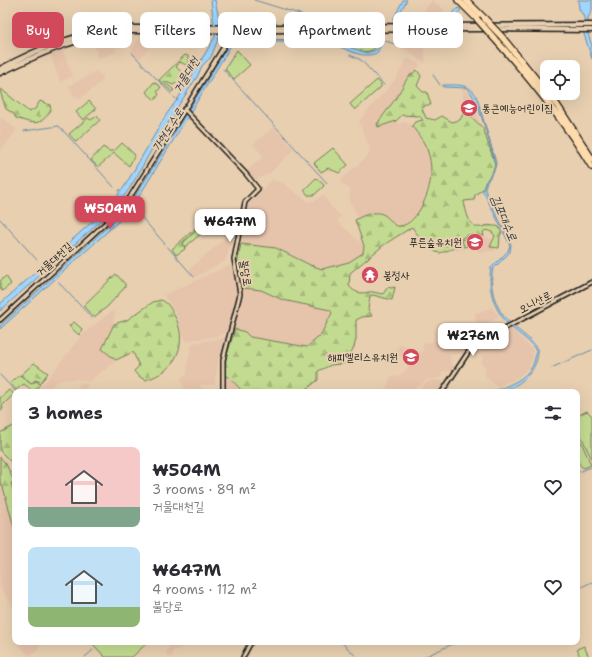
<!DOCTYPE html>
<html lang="en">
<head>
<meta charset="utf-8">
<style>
	:root { --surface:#fff; --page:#f2f2f3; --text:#2b2b33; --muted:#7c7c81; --accent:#d1495b }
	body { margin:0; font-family:"Shantell Sans","Poor Story",sans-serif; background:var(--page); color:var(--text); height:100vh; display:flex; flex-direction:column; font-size:15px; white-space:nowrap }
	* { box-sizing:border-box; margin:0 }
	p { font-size:13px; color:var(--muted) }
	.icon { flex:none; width:22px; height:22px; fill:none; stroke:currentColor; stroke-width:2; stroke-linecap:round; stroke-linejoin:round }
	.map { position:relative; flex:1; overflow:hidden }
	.side { position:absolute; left:12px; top:389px; width:568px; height:256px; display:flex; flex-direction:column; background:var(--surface); border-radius:8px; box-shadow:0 4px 16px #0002 }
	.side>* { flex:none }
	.top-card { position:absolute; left:12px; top:12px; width:568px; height:36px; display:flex; gap:8px }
	.buttons { position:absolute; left:540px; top:60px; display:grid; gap:8px }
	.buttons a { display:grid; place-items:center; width:40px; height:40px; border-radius:8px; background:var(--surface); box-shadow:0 4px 16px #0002; font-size:20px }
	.price { position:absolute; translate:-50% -34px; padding:0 9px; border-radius:8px; background:#fff; color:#222; font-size:13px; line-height:26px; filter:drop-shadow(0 1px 2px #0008) }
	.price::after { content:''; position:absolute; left:50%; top:24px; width:12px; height:9px; margin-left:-6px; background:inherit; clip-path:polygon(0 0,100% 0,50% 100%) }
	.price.current { background:var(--accent); color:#fff }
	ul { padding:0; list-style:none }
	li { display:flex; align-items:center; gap:12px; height:100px; padding:0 16px }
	li span { display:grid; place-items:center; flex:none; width:112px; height:80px; border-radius:8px; color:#555 }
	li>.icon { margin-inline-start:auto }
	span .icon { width:48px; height:48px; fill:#fffc; stroke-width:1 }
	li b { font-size:17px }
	h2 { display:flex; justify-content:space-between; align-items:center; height:48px; padding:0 16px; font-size:17px }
	.pill { padding:0 14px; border-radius:8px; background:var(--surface); box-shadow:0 4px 16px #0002; font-size:14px; line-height:36px }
	.pill.current { background:var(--accent); color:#fff }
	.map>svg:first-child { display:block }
</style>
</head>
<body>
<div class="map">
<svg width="592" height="657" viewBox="0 0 592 657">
	<defs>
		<pattern id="forest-firs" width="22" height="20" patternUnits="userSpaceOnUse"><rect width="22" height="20" fill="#c3db91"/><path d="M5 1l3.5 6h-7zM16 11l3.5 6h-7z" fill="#a7bb7c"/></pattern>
	</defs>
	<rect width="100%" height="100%" fill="#e8cfb0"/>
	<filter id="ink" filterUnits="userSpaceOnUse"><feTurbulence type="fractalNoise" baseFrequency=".025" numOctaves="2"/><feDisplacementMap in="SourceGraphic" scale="8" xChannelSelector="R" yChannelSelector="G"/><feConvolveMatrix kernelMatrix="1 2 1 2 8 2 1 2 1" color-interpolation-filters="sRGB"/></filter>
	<g filter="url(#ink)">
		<path fill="#e6c3ab" d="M432,0L444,10L443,13L436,22L417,21Z
			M408,33L424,34L425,62L420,61L410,52L399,47V36Z
			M143,34L161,35L139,59L131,51Z
			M120,37L114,53L99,58L94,46L99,43L101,39Z
			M62,50L73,76L60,82L51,55Z
			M407,58L421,65L406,79L378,127L396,121L398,124L405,122L412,126L428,151L432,171L429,184L419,213L401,226L376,212L358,218L353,207L349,202L351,190L341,182L343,178L369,155L370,148L359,122L364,115L394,81Z
			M97,71L103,77V80L80,99L73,94L69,86Z
			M463,90L469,92L472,96L480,124L467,113L463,114Z
			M2,118L17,130L0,151V120Z
			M273,127L294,149L270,173L255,180L247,171L264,156L253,145Z
			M273,180L284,184L308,202L315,201L323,195L332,208L341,216L337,221L364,246L363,253L360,256L349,262L322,269L310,265L276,248L241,244L248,205L267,184Z
			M472,234L484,236L492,240L490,247L495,249V251L478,252V247L475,246L456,251L457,245L462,238Z
			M227,236L232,241L231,244L225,261L195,277L189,270Z
			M230,265L239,292L231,326L227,331L218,336L185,341L177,315L164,295Z
			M243,288L261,290L283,300L330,310L332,313L331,317L316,341L307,347L250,337L245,332L235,329L243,298Z
			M492,308L499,317L480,327L475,320V313Z
			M115,310L113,325L102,349L116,360L115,362L89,381L77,379L61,380L55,383L49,392H37L82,335L112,311Z
			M510,328L532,349L533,357L528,368L520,376L497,387L486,377L485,367L481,363L483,357L473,352L474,347Z
			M456,333L460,341L467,345L468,348L464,354L450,355L451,364L455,368L453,371H443L440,378L426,380L413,391L393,392L392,389L385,392L391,376L398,377L410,366L411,361L392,353L400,345L422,353L424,343L440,341Z
			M228,335L223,357H219L214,385H200L205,392H185L181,377L187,375L188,362L192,343L220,339Z
			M225,376L229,377L242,392H225Z
			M437,380L446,382L440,392H421L419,390L427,382Z
			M79,383L87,384L86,392H77Z
			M0,482L3,487L15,531V610L0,587Z
			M16,642H45L30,656Z
			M172,642H190L184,647L173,651L172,657H168L166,652Z"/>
		<path fill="url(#forest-firs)" stroke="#707c56" d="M185,55L188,56V66L180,62L176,67L184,74L180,81L173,85L164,81L165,83L174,90L172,92L159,80Z
			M417,70L421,76L417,86L423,92H427L431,105H426L422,109L426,118L435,120L442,116L452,122L460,120L463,114L467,113L483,128L495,164L493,171L485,183L483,189L475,195L474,200L464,201V202C467,215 470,232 485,226C489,224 494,227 498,226L502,233L500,235L499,248L490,247L495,236L492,232L486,230L483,232L484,236L468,235L462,238L455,248L440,253L436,252L424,243L412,227L385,244L350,273L349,286C355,293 361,294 369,292C373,291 379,294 383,294L388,287L391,288L395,287L392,300L373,295L370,296L368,309L372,316L362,317L356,320V339L354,347L349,356V363L331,365L318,371V380L303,392H243L229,377L225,376L226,358L235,329L245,332L250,337L307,347L320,336L332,313L330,310L283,300L261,290L243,288V280L237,265L241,244L276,248L310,265L322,269L349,262L363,253L364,246L355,220C390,200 388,228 400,226C419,224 432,187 431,171C431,165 430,158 428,152C425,143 418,134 412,126L415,122L423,120L419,116L402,115L396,121L378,127L377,124L396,98L408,77Z
			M1,89L29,112L35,109L40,101L50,105L51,110C40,127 34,124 16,118L13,113L6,109L0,91Z
			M208,217L213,226H211L205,223L183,242L185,249L176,255L172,249Z
			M161,300C167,302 170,307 173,313C190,341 177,372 145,380L137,375L134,371L139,366L133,352L116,360L102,349L114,324L127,320L153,302Z
			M34,363L48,373L41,382L35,380L31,384L21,375Z
			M15,425V470L11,462L0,451V433Z
			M0,457L6,464L14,481L11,483L15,497V531L3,487L0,482Z"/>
		<path fill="#c3db91" stroke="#707c56" d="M358,40L373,42L375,48C367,55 353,50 345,45L347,42Z
			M237,50L250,65L234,79L225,69Z
			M377,80L381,84V87L355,110L350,104Z
			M154,82L161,87L157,92L159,94L155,100L146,92Z
			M89,101L96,109L83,120L76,112Z
			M97,116L100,120L78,140L76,142L69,134L88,118L91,120Z
			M122,143L135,155L129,166L114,153L98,167L91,160L103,147L109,151H114Z
			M333,148L348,165L339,173L328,168L321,172L314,163Z
			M316,178L323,184L324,186L314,195H308L304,190Z
			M203,224H206L208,228L185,247L183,243Z
			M472,237L474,244L464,247L462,240Z
			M116,274L125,284V287L108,306L94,317L83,306Z
			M6,276L11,284L2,291L0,288V281Z
			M74,322L82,329L79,335L69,326Z
			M20,375L31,384L36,381L40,384L34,392L24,384L16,390L10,383Z
			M9,390L14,394L2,406L3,409L0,412V398Z
			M587,411L592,416V460L577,427V416Z
			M577,432L591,465L584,468C573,463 577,443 577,432Z
			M91,642H148L132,657H105Z
			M584,646L589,657H580L577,649Z"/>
		<path fill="#9fd5fe" stroke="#6b8ba4" d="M211,0H215L220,23L219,37L211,57L202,66L197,77L175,111L174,119L170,120C149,149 137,184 113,210L0,311V304L111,205L119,194V190H122L126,184L166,115L179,97L215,37Z
			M403,0H407L395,21L393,20Z
			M578,0H592V10L588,18V34L592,46V59L584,34V17L579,9Z
			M458,8L461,10L428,42V36Z
			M237,39L327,40L367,53L376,50L380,44L381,45L377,53C360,60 346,47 330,44C306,39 268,42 243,41L232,44L130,211L0,329V326L128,208L228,46L232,41Z
			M443,85C458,85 471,83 477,98L496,162C496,174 485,179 485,190L511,245L510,252L493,269C488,289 497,312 512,325C521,333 533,340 538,351C538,374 513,392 492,392C512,384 535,377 536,351C531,341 520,335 512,328C495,313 487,290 491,268L508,251L510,245L483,191C483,180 495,174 495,164C492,150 477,95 467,88L443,87Z"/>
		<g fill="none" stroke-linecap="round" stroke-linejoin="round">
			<path stroke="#6b8ba4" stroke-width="1" d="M254,0L319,20
				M363,34L398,45
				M132,53L171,94
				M350,55L361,60L384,85
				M223,69L327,183
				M433,75L440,85
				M174,97L178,101
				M24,131L59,126L114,187
				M136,211L194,277
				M0,219L37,260
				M59,283L92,318
				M551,368L592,350
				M0,375L16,392
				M577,473L591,467
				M577,589L592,582
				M341,642L357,657
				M85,657L93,650
				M424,657L457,642"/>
			<defs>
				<path id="street" d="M184,109L246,174L258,189L245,202L234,259L240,294L223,360V392
					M0,320L125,205L223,48L232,29
					M442,392L473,345L592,282
					M243,657L251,642"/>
				<path id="secondary" d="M0,69C43,46 77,33 126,28L592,25
					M0,73C46,51 80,35 132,31L490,29L592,30"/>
				<path id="highway" d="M458,0L477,19
					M466,0L485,19
					M502,37L557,105L592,159
					M494,38C530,78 564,121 592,167"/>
			</defs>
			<use href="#street" stroke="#1c1c1c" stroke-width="6"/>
			<use href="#secondary" stroke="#1c1c1c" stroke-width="7"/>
			<use href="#highway" stroke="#1c1c1c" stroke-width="8"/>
			<use href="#street" stroke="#e8cfb0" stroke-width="3"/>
			<use href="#secondary" stroke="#e8cfb0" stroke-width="4"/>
			<use href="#highway" stroke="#fedbac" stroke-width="5.5"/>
			<defs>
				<path id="highway-bridge" d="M477,19L494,38
					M485,19L502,37"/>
			</defs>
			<use href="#highway-bridge" stroke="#1c1c1c" stroke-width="8" stroke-linecap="butt"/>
			<use href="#highway-bridge" stroke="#fedbac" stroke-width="5.5"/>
		</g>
	</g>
	<defs>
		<symbol id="school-disc" viewBox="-11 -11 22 22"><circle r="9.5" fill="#d1495b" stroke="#e8cfb0"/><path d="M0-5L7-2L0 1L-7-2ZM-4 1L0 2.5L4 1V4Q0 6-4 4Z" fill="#fff"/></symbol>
		<symbol id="temple-disc" viewBox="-11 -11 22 22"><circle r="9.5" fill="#d1495b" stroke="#e8cfb0"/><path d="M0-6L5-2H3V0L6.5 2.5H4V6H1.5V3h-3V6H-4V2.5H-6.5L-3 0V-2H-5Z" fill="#fff"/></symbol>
	</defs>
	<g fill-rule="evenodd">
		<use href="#school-disc" x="459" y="98" width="20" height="20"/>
		<use href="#school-disc" x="465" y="232" width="20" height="20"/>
		<use href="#temple-disc" x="360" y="265" width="20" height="20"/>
		<use href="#school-disc" x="401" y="347" width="20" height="20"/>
	</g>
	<g text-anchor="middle" stroke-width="4" stroke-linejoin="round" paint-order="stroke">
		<g font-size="11" fill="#1c1c1c" stroke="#e8cfb0" text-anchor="start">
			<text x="482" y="112">통큰예능어린이집</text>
			<text x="462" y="246" text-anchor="end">푸른숲유치원</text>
			<text x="383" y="279">봉정사</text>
			<text x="398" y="361" text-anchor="end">해피엘리스유치원</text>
		</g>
		<g font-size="11" fill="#1c1c1c" stroke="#e8cfb0">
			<text transform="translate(54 259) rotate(-42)" y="4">거물대천길</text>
			<text transform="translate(246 273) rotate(81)" y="4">불당로</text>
			<text transform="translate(535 302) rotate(-28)" y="4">오니산로</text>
		</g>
		<g font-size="12" font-style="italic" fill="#364149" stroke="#e8cfb0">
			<text transform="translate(186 75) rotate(-59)" y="4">거물대천</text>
			<text transform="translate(168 130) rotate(-58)" y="4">가현도수로</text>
			<text transform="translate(504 218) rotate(67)" y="4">김포대수로</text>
		</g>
	</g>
</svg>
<div class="buttons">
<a><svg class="icon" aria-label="locate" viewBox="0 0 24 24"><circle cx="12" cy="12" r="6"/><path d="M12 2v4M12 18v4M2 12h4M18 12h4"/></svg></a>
</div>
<b class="price current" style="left:110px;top:230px">₩504M</b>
<b class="price" style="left:230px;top:243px">₩647M</b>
<b class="price" style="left:473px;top:357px">₩276M</b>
<div class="top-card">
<a class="pill current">Buy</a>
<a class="pill">Rent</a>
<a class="pill">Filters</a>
<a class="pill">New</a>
<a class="pill">Apartment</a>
<a class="pill">House</a>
</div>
<section class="side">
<h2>3 homes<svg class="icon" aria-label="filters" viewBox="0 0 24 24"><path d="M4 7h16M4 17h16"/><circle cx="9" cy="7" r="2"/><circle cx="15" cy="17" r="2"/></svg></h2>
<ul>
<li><span style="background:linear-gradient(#f6c9c9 75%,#7fa58c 0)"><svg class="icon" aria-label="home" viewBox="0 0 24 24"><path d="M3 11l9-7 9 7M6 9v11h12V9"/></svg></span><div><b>₩504M</b><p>3 rooms · 89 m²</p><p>거물대천길</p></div><svg class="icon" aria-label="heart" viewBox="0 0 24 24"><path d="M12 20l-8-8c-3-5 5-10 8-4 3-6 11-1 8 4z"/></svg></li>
<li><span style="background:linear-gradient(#bfe0f5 75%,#8fb573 0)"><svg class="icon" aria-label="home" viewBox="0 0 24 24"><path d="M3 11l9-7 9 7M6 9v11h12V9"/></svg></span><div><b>₩647M</b><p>4 rooms · 112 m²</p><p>불당로</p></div><svg class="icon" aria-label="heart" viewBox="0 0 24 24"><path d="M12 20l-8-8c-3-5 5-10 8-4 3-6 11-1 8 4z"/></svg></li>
</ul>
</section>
</div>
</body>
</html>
